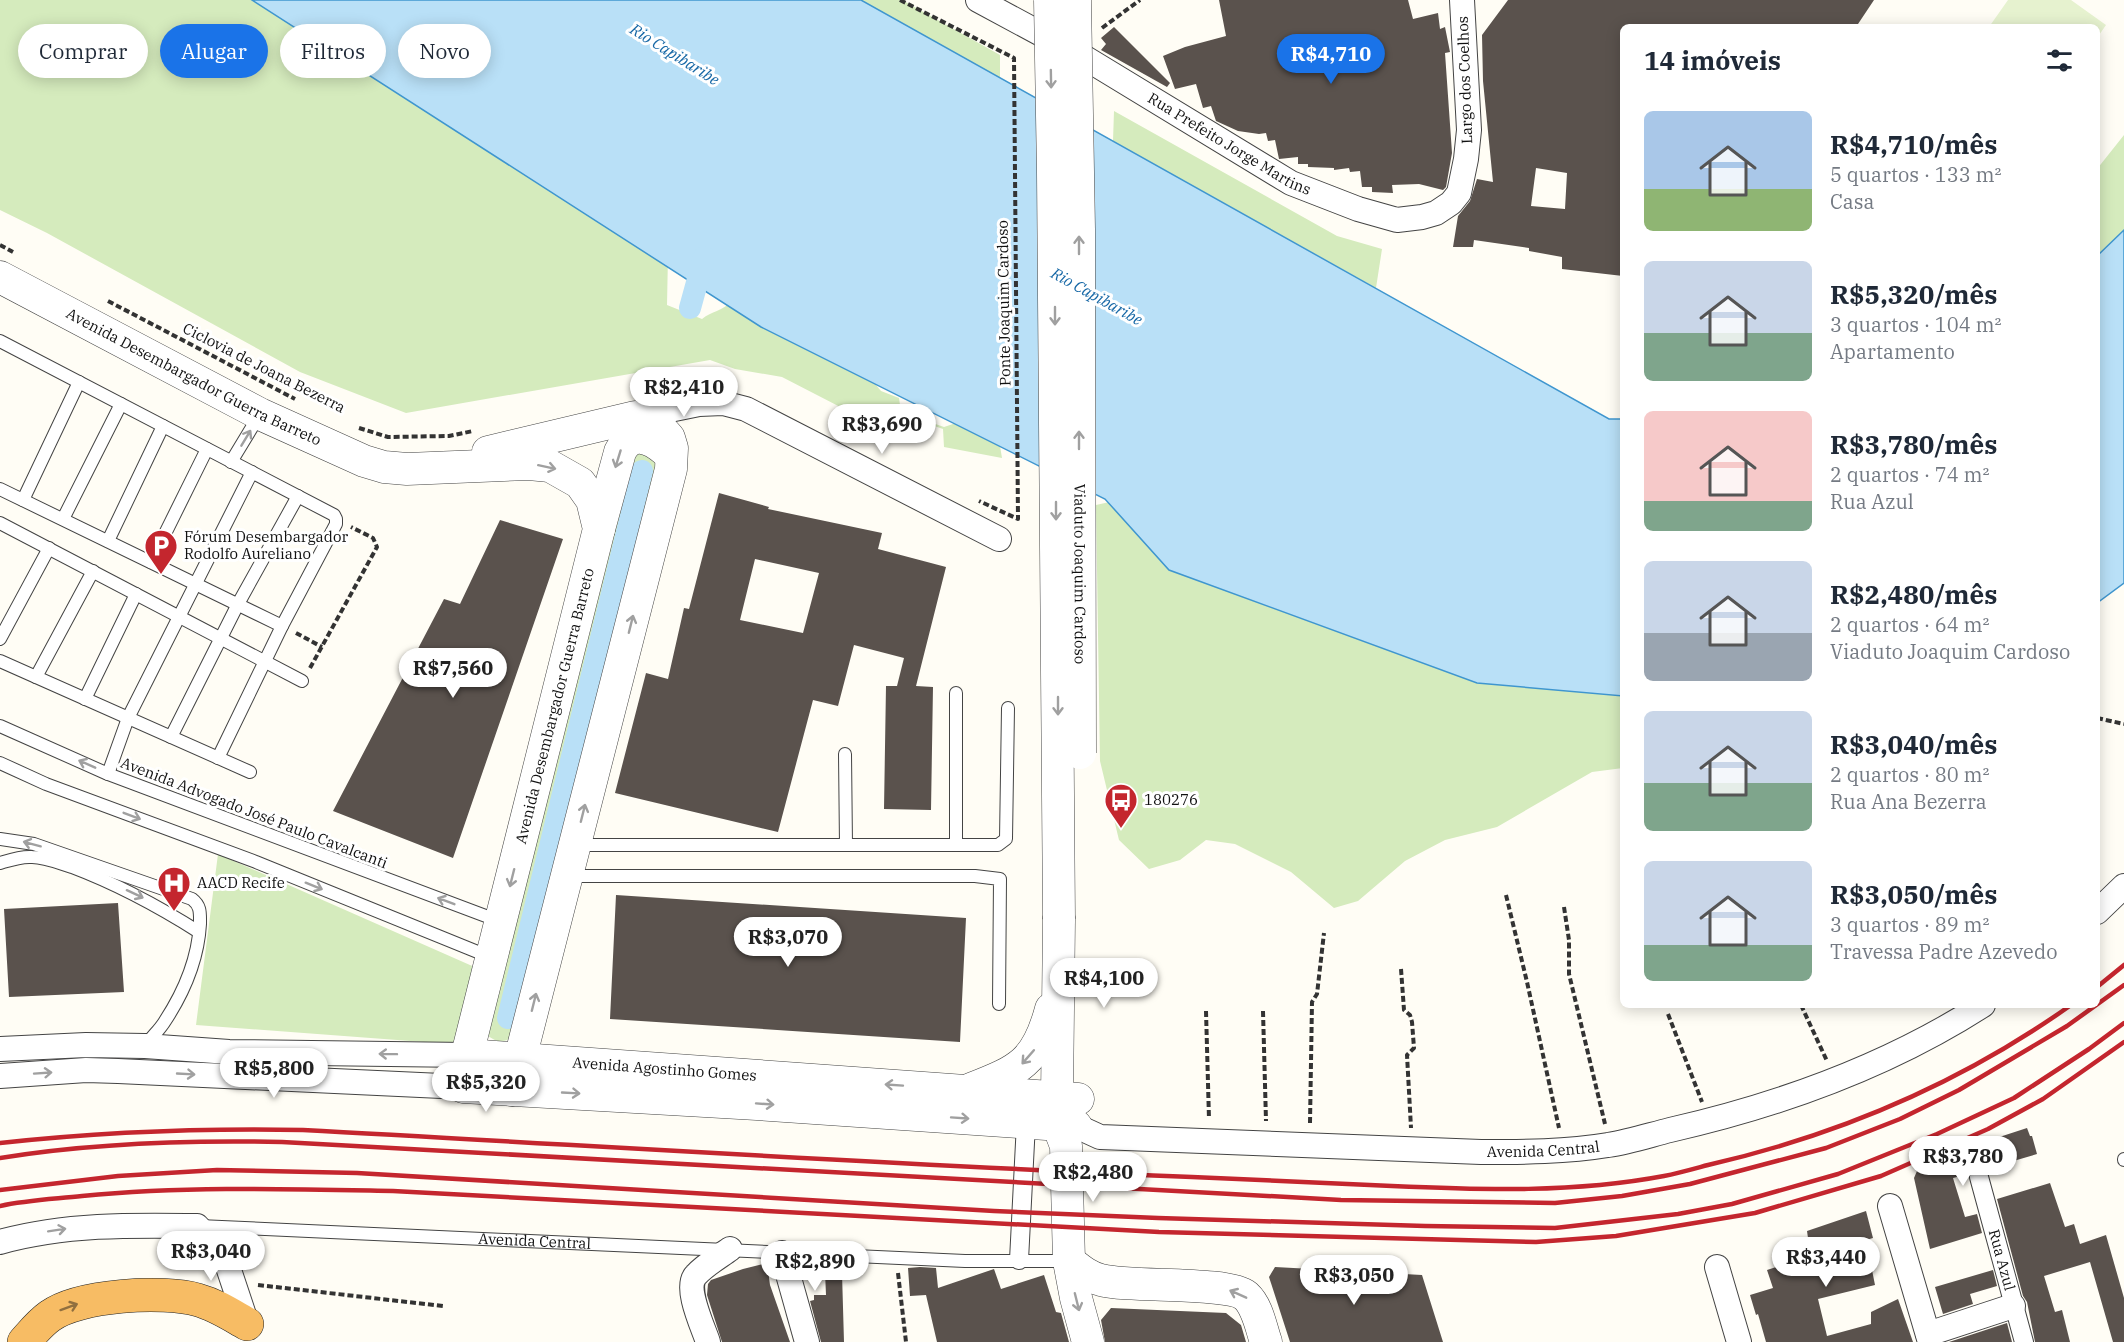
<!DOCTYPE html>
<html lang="pt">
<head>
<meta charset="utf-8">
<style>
	:root { --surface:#fff; --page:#f2f2f3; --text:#1f2937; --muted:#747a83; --accent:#1a73e8 }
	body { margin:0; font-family:"IBM Plex Serif",serif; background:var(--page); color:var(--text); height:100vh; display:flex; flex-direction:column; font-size:22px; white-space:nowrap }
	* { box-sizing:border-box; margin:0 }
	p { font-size:20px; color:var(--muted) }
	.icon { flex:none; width:33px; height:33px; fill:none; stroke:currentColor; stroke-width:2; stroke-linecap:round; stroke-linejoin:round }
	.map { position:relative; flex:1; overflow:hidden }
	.side { position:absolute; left:1620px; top:24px; width:480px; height:984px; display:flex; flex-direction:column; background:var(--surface); border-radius:9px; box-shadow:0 3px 15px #0003 }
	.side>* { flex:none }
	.banner { position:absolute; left:18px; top:24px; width:570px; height:54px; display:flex; gap:12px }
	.price { position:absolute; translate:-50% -51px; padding:0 14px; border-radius:21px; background:#fff; color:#222; font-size:20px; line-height:39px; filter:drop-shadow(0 2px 3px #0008) }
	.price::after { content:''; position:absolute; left:50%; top:36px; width:18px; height:14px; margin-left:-9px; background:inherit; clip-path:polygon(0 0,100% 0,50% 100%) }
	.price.active { background:var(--accent); color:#fff }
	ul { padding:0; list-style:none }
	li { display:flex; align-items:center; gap:18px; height:150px; padding:0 24px }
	li span { display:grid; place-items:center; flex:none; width:168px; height:120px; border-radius:9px; color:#555 }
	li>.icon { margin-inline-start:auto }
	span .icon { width:72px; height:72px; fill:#fffc; stroke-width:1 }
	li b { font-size:26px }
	h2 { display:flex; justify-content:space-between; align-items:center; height:72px; padding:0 24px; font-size:26px }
	.tag { padding:0 21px; border-radius:27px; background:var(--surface); box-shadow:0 3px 15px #0003; font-size:21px; line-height:54px }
	.tag.active { background:var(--accent); color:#fff }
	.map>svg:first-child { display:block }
</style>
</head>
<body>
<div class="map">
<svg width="2124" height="1342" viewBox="0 0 2124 1342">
	<rect width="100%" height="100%" fill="#fffdf5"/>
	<path fill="#d5ebbd" d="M0,0H289L668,255L667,305L702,319C712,311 722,311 731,302L866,373L881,391L899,398L901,412L944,427L962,421L999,440L1002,458L944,447L943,429L900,414L848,411L782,377L735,369L710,360L406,413L300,372L47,233L0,210Z
		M861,0H902L1000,55V78Z
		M1114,111L1337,236L1382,249L1376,288L1113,141Z
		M2124,135V230L2097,256V169Z
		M641,448L664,465L522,1030C503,1045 500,1045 481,1031L622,461Z
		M1114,501L1623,680V768L1592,772L1497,827L1445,840L1405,861L1358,901L1334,908L1291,872L1235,844L1206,840L1180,860L1149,869L1119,840L1100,761L1096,505Z
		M218,854L479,969L464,1045L196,1025Z"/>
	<path fill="#e6f2cf" d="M2008,0H2071L2106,25L2097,38V27H1989Z"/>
	<path fill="#b9e0f7" stroke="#3f96cf" stroke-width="1.5" d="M252,0H861L1609,419H1623V696L1477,683L1169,570L1105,499L761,327Z
		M2124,230V583L2097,603V256Z"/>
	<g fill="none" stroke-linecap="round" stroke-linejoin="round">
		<path stroke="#b9e0f7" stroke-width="22" d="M690,308L704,257
			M508,1018L642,471"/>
	</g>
	<path fill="#5a524d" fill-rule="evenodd" d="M1219,0H1408L1413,19L1438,13L1440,29L1445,27L1450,52L1445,53L1452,153L1446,187L1443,190L1419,184L1392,185L1393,193L1372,192V187H1362L1360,171L1350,172L1349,168L1334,170V168L1308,167V164H1298V157L1279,159L1275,140L1268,141L1266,133L1259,134L1238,131L1216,121L1211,106L1203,108L1196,84L1175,89L1163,56L1185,47L1226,36Z
		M1508,0H1874L1856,27H1623V276L1562,269V257L1529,251V248L1474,240L1473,247H1453L1458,216L1470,201L1477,179L1493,182L1483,81L1482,35ZM1536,168L1567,173L1565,209L1531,206Z
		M1114,27L1170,83L1167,87L1101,50L1106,44L1101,38Z
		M719,493L769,507L768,509L882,533L878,549L946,567L916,686L933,687L931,810L884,809L886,686H897L904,658L854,645L838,706L813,700L778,832L615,793L646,673L668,679L684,608L689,609ZM755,559L819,573L803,633L740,620Z
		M500,520L563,539L453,858L333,811L444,599L460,604Z
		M616,895L966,918L960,1042L610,1019Z
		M118,903L124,992L9,997L4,909Z
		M2027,1128L2030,1136H2032L2037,1154L1986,1169L1976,1166L1968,1174L1953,1178L1965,1217L1977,1214L1982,1233L1930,1249L1914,1178L1917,1171L1983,1152L1981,1143Z
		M2050,1183L2065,1227L2074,1224L2080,1244L2106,1235L2124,1298V1342H2113L2090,1262L2044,1276L2055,1312L2062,1310L2070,1342H2035L2027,1302L2023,1296L1997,1199Z
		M1866,1211L1873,1238L1866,1240L1875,1285L1818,1299L1827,1336L1871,1324V1312L1898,1299L1913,1342H1766L1758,1314L1756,1315L1750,1295L1773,1288L1767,1270L1789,1263L1787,1252L1809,1245L1807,1231Z
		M767,1263L770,1285L790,1342H722L707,1295L708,1284L711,1280L743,1269Z
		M920,1267L936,1268L938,1288L994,1269L1001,1289L1044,1275L1056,1312L1061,1313L1069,1342H937L926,1295L910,1296L908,1268Z
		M1275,1267L1422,1275L1443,1342H1290L1269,1277Z
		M1993,1270L1997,1286L1970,1294L1973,1304L1943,1314L1935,1287Z
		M825,1272L842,1273L844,1342H821L810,1301L814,1300V1295H826Z
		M1111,1308L1226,1313L1241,1325L1246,1342H1105L1101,1320Z
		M2007,1323L2012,1342H1949Z"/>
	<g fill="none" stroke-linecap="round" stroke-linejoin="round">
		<defs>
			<g id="service">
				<path d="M0,341L334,515L336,519V524L282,626L218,758"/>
				<path d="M231,462L260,414"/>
				<path d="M0,489L282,626"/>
				<path d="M23,500L79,382"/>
				<path d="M63,519L121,404"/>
				<path d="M0,523L302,681"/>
				<path d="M108,541L163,426"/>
				<path d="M151,562L207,449"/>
				<path d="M0,639L49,548"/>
				<path d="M0,661L250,772"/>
				<path d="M36,677L93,571"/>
				<path d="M85,699L136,594"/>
				<path d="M0,726L108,774L499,921"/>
				<path d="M171,737L238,604L298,496"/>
				<path d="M845,754L846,845"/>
				<path d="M0,763L46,784L256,862L490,957"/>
				<path d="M108,774L128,718L252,472"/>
				<path d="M0,839L34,844L192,899C201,906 200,913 200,924C198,959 184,992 165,1021C159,1031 150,1038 145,1047"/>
				<path d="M576,845H998L1006,839L1008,708"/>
				<path d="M956,845V693"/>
				<path d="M0,863C10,860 21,856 32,857C45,857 59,863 72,867C117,884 158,906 199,932"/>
				<path d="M568,876H975L1000,879L999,1004"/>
				<path d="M2124,1159V1160"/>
				<path id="s1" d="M199,1226L965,1261H1068"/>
			</g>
			<g id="pedestrian">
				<path id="s2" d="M1979,1177L2024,1342"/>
				<path d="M1019,1260L1026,1123"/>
			</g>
			<g id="minor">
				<path id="s3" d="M978,0L1082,56L1291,183L1358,209L1397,220L1422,217L1436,213L1451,203L1459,193L1466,159L1469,130L1462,0"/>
				<path d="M635,417L699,404L723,403L746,409L999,539"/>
				<path d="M2097,912L2124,886"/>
				<path d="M0,1049L86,1045L145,1046L229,1052L467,1055"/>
				<path d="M0,1076L86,1070L118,1071L463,1087"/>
				<path id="s4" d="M1076,1126L1100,1137L1481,1152C1523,1152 1566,1152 1608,1145C1629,1142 1650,1135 1670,1130C1780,1105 1888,1066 1983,1005"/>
				<path d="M1890,1206L1930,1342"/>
				<path d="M0,1242C64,1224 131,1225 197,1226L224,1255L247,1324"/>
				<path d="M782,1253L807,1342"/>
				<path d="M1717,1267L1739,1342"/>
				<path d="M1928,1334L2013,1306"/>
				<path d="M708,1342C703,1327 684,1287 696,1275C705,1265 719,1257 730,1249"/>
			</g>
			<g id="tertiary">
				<path id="s5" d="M0,277L260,414L364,461L384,467L407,469L529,464L550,466L580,483L592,500L599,529L467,1055L463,1087L757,1104L1076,1126"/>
				<path d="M488,452L635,417L661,429L669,438L672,448L671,469L512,1090"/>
				<path d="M599,529L620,452C631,430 649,437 665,450"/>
				<path d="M1059,919L1057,1098L1058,1125L1066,1146L1069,1261L1076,1298L1088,1342"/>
				<path id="s6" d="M467,1055L1078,1099"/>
				<path d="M971,1089C1020,1070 1037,1062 1051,1009"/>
				<path d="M1069,1261C1079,1269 1088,1277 1101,1280C1130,1288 1228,1281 1246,1296C1258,1307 1261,1328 1266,1342"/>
			</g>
			<path id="trunk" d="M24,1342C32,1333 40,1323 50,1316C79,1295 163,1290 198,1300C216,1305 231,1315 247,1324"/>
		</defs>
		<use href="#service" stroke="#444" stroke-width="14"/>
		<use href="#pedestrian" stroke="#444" stroke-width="20"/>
		<use href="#minor" stroke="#444" stroke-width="26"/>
		<use href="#tertiary" stroke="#444" stroke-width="33"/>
		<use href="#trunk" stroke="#222" stroke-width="34"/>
		<path stroke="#333" stroke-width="4" stroke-dasharray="6 3" stroke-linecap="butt" d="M900,0L1014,58L1018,519L979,501
			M1102,28L1140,0
			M0,245L13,252
			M108,301L295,399
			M359,428L388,437L449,436L473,431
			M296,633L322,647
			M310,668L377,547L373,538L351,527
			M2097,718L2124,724
			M1506,895L1527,982L1559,1128
			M1564,907L1569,940V974L1605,1124
			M1401,969L1404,1010L1410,1015L1412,1022L1414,1048L1407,1055L1411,1128
			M1801,1005L1827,1061
			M1206,1011L1209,1119
			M1263,1011L1266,1121
			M1668,1014L1702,1102
			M1310,1123L1312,1002L1317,994L1324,933
			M898,1273L906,1342
			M258,1285L443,1306"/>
		<use href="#service" stroke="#fff" stroke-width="12"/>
		<use href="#pedestrian" stroke="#fff" stroke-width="18"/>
		<use href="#minor" stroke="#fff" stroke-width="24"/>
		<use href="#tertiary" stroke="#fff" stroke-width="32"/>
		<use href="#trunk" stroke="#f7bc64" stroke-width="33"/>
		<path stroke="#c4262e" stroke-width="4.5" d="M2097,987L2124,965
			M0,1143C101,1132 201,1128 303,1130C599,1146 896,1165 1192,1177C1259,1180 1325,1183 1392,1186C1483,1190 1574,1193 1664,1176C1679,1173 1693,1169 1708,1165C1839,1135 1961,1083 2071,1005
			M0,1158C92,1143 189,1140 282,1142L1341,1200L1555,1203L1622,1196L1690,1184L1826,1148L1900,1119L1959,1090L2067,1026L2124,985
			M0,1190L118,1176L217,1170L357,1173L994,1211L1158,1218L1425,1226L1555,1228L1678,1214L1732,1204L1838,1174L1937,1134L2014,1098L2089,1049L2124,1023
			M0,1206C27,1200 55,1199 82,1196C186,1186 289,1189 393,1191L1159,1232L1536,1242L1616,1236L1755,1213L1881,1176L1988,1129L2043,1099L2124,1042"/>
		<defs>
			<g id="tertiary-bridge">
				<path d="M1050,0L1053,173L1059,919"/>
				<path id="s7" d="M1075,0L1079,229L1080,753"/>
			</g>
		</defs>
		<use href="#tertiary-bridge" stroke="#444" stroke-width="33" stroke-linecap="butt"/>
		<use href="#tertiary-bridge" stroke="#fff" stroke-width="32"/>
	</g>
	<defs><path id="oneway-shaft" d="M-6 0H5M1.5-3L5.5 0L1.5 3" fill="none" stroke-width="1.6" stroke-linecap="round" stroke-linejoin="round" transform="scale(1.5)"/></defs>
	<g stroke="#a0a0a0">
		<use href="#oneway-shaft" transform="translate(1051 79) rotate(89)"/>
		<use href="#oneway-shaft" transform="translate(1079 245) rotate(-90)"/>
		<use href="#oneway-shaft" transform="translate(1055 316) rotate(90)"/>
		<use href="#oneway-shaft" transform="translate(246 438) rotate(-59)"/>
		<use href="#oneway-shaft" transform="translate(1079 440) rotate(-90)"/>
		<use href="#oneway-shaft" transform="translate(618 459) rotate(107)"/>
		<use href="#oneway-shaft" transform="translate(547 467) rotate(12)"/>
		<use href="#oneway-shaft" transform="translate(1056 511) rotate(90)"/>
		<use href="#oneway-shaft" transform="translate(631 624) rotate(-76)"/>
		<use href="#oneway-shaft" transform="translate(1058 706) rotate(90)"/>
		<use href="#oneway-shaft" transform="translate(87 764) rotate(-156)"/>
		<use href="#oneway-shaft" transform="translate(583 813) rotate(-76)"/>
		<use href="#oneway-shaft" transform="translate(132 816) rotate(21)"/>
		<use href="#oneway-shaft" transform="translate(32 844) rotate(-165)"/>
		<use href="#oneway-shaft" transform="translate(512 878) rotate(104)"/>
		<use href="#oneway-shaft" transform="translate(314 886) rotate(22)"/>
		<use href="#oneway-shaft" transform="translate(135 894) rotate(25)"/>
		<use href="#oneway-shaft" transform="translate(446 901) rotate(-159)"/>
		<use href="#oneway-shaft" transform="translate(534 1002) rotate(-76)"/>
		<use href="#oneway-shaft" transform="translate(388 1054) rotate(-179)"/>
		<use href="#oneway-shaft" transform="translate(1028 1057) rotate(131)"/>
		<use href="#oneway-shaft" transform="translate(43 1073) rotate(-4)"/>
		<use href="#oneway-shaft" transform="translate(186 1074) rotate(3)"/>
		<use href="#oneway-shaft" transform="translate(894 1085) rotate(-176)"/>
		<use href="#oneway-shaft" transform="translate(571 1093) rotate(3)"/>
		<use href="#oneway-shaft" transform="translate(765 1104) rotate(4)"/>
		<use href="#oneway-shaft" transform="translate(960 1118) rotate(4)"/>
		<use href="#oneway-shaft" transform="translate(57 1230) rotate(-9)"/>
		<use href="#oneway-shaft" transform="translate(1238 1294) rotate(-156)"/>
		<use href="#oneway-shaft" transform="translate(1077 1302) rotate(76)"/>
	</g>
	<use stroke="#906f3f" href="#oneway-shaft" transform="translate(69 1307) rotate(-20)"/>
	<defs>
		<symbol id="parking-pin" viewBox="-11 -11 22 30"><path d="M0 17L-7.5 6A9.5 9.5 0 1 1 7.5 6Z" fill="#c4262e" stroke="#fff"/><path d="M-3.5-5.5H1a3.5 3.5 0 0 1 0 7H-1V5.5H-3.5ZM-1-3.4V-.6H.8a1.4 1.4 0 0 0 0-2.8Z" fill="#fff"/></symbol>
		<symbol id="bus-pin" viewBox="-11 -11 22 30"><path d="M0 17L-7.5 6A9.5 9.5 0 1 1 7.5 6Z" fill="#c4262e" stroke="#fff"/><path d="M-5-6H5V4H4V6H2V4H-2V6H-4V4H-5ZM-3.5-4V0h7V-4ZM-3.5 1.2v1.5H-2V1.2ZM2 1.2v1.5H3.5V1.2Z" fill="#fff"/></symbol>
		<symbol id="hospital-pin" viewBox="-11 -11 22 30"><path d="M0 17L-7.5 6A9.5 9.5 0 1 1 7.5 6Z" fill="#c4262e" stroke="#fff"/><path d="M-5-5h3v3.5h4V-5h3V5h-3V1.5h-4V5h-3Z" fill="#fff"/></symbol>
	</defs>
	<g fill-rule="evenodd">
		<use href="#parking-pin" x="142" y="527" width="38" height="52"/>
		<use href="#bus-pin" x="1102" y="781" width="38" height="52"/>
		<use href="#hospital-pin" x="155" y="864" width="38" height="52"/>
	</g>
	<g text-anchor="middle" stroke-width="6" stroke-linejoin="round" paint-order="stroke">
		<g font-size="15" fill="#111" stroke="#fff">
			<text transform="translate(1465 80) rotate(-92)" y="5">Largo dos Coelhos</text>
			<text dy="5" stroke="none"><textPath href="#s3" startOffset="290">Rua Prefeito Jorge Martins</textPath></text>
			<text transform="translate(1004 303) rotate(-91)" y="5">Ponte Joaquim Cardoso</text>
			<text transform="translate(264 368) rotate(27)" y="5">Ciclovia de Joana Bezerra</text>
			<text dy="5" stroke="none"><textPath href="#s5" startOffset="218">Avenida Desembargador Guerra Barreto</textPath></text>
			<text dy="5" stroke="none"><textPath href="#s7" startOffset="574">Viaduto Joaquim Cardoso</textPath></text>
			<text transform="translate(555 706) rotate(-76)" y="5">Avenida Desembargador Guerra Barreto</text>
			<text transform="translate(254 813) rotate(21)" y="5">Avenida Advogado José Paulo Cavalcanti</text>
			<text dy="5" stroke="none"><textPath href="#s6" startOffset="198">Avenida Agostinho Gomes</textPath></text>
			<text dy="5" stroke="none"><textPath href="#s4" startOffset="470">Avenida Central</textPath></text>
			<text dy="5" stroke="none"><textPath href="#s1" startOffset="336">Avenida Central</textPath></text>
			<text dy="5" stroke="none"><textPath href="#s2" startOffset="86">Rua Azul</textPath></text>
		</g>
		<g font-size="15" fill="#111" stroke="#fff" text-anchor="start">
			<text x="184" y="542">Fórum Desembargador<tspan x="184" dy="17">Rodolfo Aureliano</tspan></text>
			<text x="1144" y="805">180276</text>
			<text x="197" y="888">AACD Recife</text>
		</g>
		<g font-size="16" font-style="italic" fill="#1768a6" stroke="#fff">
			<text transform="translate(675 54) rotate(32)" y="6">Rio Capibaribe</text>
			<text transform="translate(1097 296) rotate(29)" y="6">Rio Capibaribe</text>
		</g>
	</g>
</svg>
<b class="price active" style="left:1331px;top:85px">R$4,710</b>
<b class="price" style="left:684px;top:418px">R$2,410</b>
<b class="price" style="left:882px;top:455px">R$3,690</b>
<b class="price" style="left:453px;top:699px">R$7,560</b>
<b class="price" style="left:788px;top:968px">R$3,070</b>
<b class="price" style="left:1104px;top:1009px">R$4,100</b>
<b class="price" style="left:274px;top:1099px">R$5,800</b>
<b class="price" style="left:486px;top:1113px">R$5,320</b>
<b class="price" style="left:1963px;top:1187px">R$3,780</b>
<b class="price" style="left:1093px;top:1203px">R$2,480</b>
<b class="price" style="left:211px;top:1282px">R$3,040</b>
<b class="price" style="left:1826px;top:1288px">R$3,440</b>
<b class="price" style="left:815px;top:1292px">R$2,890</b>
<b class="price" style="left:1354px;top:1306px">R$3,050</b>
<div class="banner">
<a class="tag">Comprar</a>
<a class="tag active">Alugar</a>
<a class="tag">Filtros</a>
<a class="tag">Novo</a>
</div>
<section class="side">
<h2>14 imóveis<svg class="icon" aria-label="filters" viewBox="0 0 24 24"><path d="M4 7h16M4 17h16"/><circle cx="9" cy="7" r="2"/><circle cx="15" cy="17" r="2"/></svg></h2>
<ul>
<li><span style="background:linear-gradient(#a9c7e8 65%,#8fb573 0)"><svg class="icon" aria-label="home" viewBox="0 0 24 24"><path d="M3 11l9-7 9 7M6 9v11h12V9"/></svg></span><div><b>R$4,710/mês</b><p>5 quartos · 133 m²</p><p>Casa</p></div></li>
<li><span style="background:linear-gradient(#c9d6e8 60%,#7fa58c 0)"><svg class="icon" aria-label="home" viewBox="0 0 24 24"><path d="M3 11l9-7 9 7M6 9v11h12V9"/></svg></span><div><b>R$5,320/mês</b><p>3 quartos · 104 m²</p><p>Apartamento</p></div></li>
<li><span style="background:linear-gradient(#f6c9c9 75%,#7fa58c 0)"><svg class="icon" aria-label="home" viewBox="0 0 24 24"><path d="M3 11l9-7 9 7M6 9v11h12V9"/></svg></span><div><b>R$3,780/mês</b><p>2 quartos · 74 m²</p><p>Rua Azul</p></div></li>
<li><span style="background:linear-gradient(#c9d6e8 60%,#9aa5b1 0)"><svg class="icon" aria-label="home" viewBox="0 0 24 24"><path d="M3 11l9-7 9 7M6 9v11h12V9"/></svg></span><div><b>R$2,480/mês</b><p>2 quartos · 64 m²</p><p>Viaduto Joaquim Cardoso</p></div></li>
<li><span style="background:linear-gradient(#c9d6e8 60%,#7fa58c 0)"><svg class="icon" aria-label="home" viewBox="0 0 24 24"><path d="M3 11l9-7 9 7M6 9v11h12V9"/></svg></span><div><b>R$3,040/mês</b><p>2 quartos · 80 m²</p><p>Rua Ana Bezerra</p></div></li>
<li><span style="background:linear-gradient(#c9d6e8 70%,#7fa58c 0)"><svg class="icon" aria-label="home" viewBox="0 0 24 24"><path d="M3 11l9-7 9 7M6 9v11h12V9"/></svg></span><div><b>R$3,050/mês</b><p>3 quartos · 89 m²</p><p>Travessa Padre Azevedo</p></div></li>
</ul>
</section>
</div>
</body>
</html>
